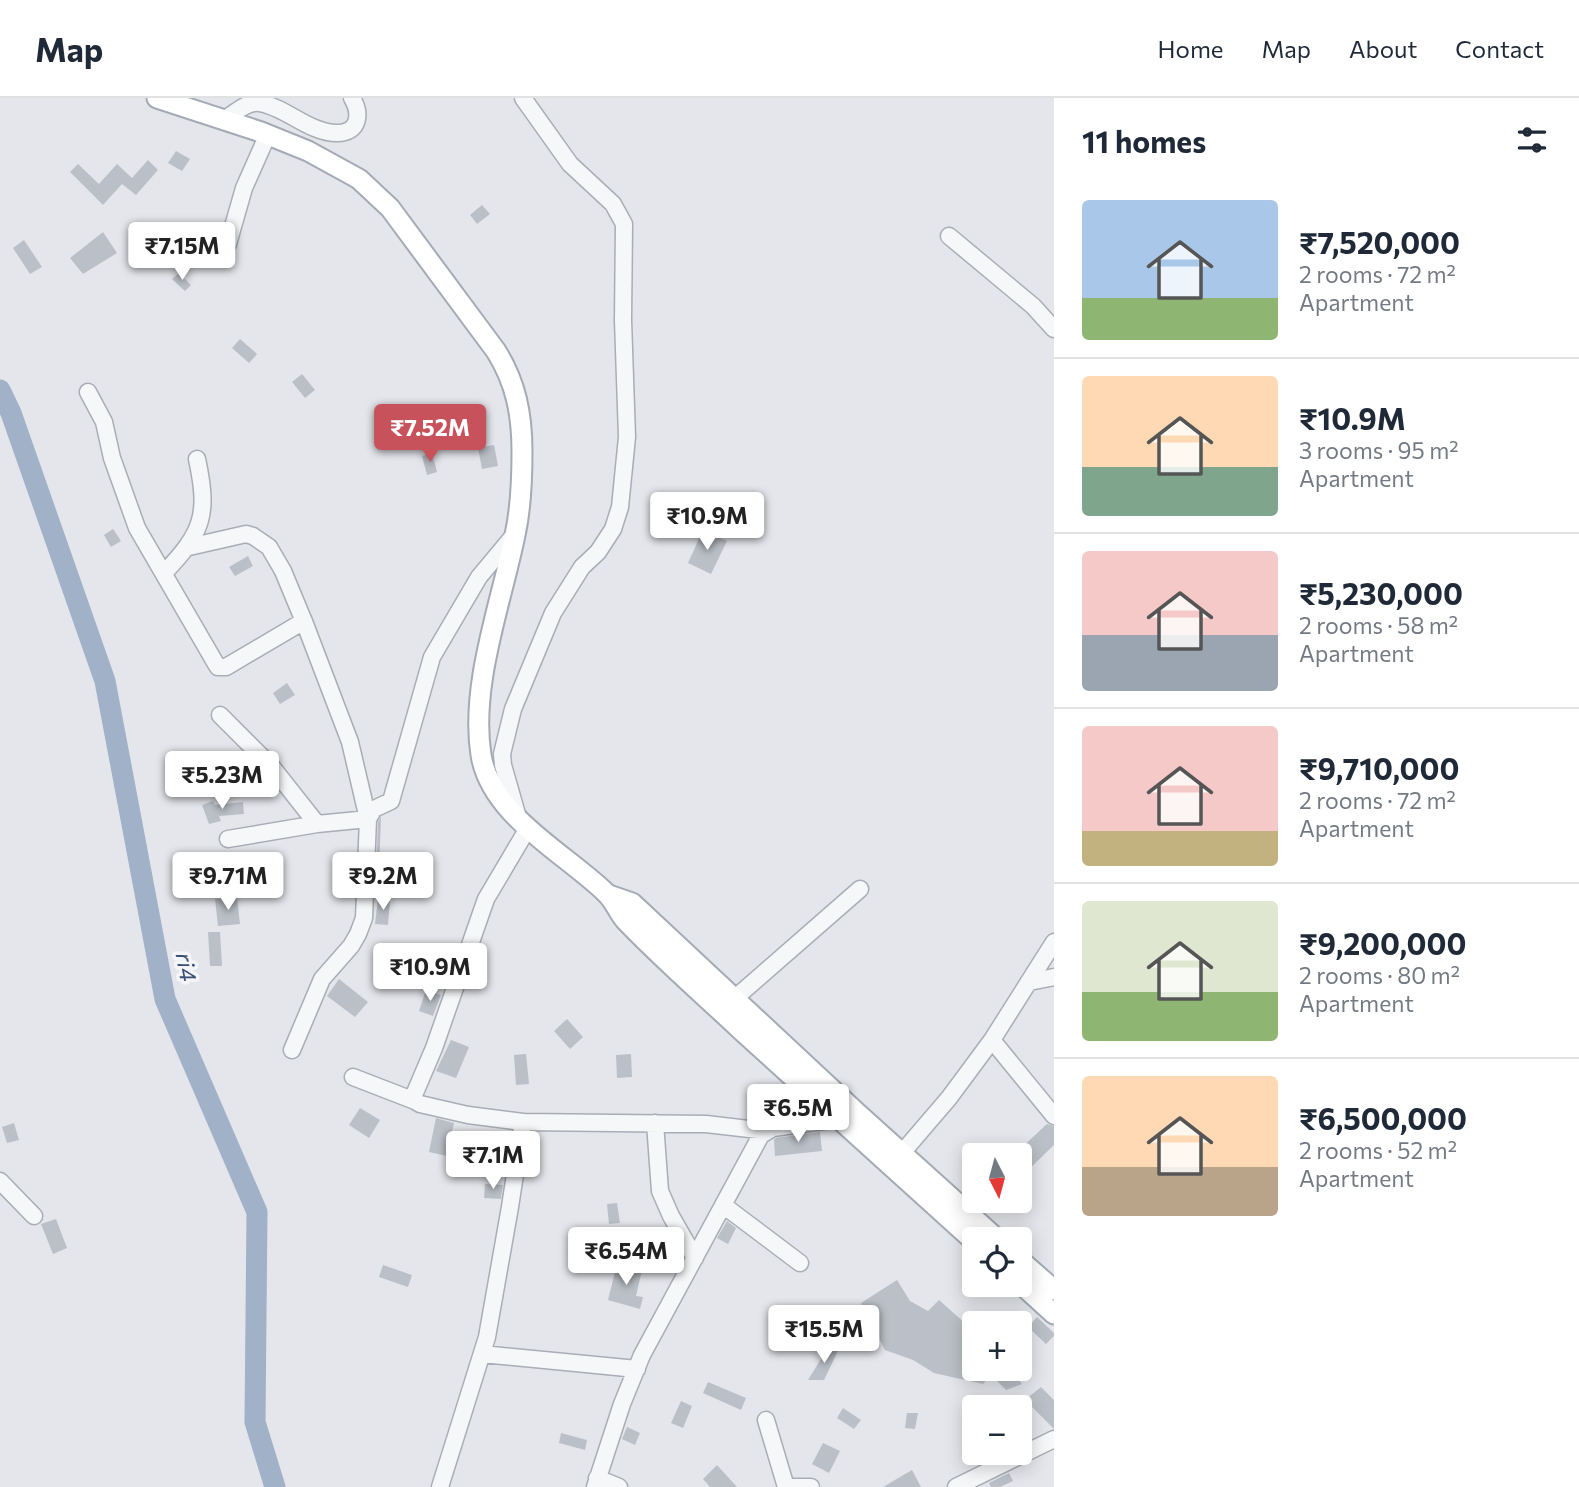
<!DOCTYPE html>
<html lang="en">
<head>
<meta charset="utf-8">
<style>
	:root { --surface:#fff; --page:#f6f6f7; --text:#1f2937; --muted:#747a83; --line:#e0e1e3; --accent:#c7525b }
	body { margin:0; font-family:Commissioner,sans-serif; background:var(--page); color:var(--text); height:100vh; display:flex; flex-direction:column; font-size:26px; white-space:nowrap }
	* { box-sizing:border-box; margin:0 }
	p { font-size:23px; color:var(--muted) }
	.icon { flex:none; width:38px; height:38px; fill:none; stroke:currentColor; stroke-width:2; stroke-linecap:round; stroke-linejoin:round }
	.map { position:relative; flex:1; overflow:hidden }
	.sheet { display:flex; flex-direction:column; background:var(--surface); width:525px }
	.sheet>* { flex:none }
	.needle { width:46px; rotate:174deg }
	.fabs { position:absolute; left:962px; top:1045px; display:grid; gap:14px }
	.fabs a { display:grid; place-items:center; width:70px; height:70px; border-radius:7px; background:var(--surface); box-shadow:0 4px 18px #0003; font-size:35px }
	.price { position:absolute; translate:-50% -60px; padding:0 16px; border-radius:7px; background:#fff; color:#222; font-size:23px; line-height:46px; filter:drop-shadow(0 2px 4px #0008) }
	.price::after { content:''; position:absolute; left:50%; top:42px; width:21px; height:16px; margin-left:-10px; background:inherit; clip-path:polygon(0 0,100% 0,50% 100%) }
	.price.on { background:var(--accent); color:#fff }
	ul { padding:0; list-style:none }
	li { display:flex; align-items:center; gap:21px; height:175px; padding:0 28px }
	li+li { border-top:2px solid var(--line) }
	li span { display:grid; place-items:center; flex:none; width:196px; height:140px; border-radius:7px; color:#555 }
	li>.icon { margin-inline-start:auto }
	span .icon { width:84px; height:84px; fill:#fffc; stroke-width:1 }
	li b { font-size:30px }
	h2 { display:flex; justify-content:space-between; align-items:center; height:84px; padding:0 28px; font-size:30px }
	header { display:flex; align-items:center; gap:42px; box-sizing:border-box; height:98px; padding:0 35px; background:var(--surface); border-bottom:2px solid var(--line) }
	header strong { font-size:33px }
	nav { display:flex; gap:38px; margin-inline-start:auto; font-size:24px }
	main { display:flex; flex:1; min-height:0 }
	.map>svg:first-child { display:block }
</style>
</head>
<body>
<header>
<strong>Map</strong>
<nav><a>Home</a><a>Map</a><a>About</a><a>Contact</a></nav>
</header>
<main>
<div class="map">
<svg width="1054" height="1389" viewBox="0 0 1054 1389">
	<rect width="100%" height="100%" fill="#e4e6eb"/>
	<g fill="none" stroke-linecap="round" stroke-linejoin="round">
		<path stroke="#a1b1c8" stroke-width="21" d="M0,292L11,315L105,583L165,901L257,1114L255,1324L275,1389"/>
	</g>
	<path fill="#bbbfc7" d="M176,53L190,61L182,73L168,65Z
		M148,62L158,72L136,97L122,86L103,107L70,74L78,66L99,86L117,66L132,80Z
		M482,107L490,116L477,126L470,117Z
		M103,134L117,155L83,176L70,160Z
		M148,134L156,142L143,156L135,148Z
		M24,142L42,169L30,176L13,150Z
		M179,175L191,187L185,193L172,181Z
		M240,241L257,256L249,265L232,250Z
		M302,276L315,292L305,300L292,284Z
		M494,347L498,368L482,371L478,350Z
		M432,355L437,374L427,377L422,358Z
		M113,431L121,443L111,449L104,437Z
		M703,432L727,443L711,476L688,465Z
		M248,458L253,468L235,478L229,469Z
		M287,585L295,597L280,606L273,595Z
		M221,656L224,678L213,679L210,657Z
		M213,703L215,707L243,704L244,716L219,718L221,723L209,726L202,707Z
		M381,719L379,775L376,774L378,724Z
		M382,767L404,771L402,784L380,780Z
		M237,799L240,826L218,828L215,801Z
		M378,801L390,802L388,827L375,826Z
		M208,834H220L222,868H210Z
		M339,881L368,904L355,919L327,898Z
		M426,892L441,897L433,918L419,913Z
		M567,921L583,939L570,951L554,933Z
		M451,942L469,949L456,980L436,973Z
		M526,956L529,986L516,987L514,957Z
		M631,956L632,979L617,980L616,957Z
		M360,1010L380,1022L369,1040L349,1027Z
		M436,1020L454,1025L447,1058L429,1054Z
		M14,1025L19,1042L7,1045L2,1029Z
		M1047,1026L1054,1028V1047L1026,1074L1020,1068V1051Z
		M820,1034L822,1053L775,1058L774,1042L776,1040Z
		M488,1056L505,1058L504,1070L487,1068Z
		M485,1086L503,1087L501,1101L484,1100Z
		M617,1105L620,1125L609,1126L607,1106Z
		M56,1121L67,1150L53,1156L41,1126Z
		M727,1123L736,1130L728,1146L717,1140Z
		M617,1166L642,1172L636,1198L643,1199L640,1211L608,1202Z
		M383,1167L412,1177L408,1189L379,1179Z
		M897,1182L910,1203L928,1213L939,1202L975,1234V1270H1010L1022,1286L1006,1292L991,1277L983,1286L934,1275L913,1262L885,1252L861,1205Z
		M1037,1219L1054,1235V1238L1046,1246L1028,1229Z
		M829,1248L838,1253L824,1282H808Z
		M708,1284L746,1300L741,1312L703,1295Z
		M1041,1289L1054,1302V1331L1025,1302Z
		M681,1303L692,1308L683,1330L671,1325Z
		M843,1310L861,1322L854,1331L837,1320Z
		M907,1315H918L915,1331L905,1330Z
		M627,1329L640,1335L635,1347L622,1341Z
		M561,1335L587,1342L585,1352L559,1345Z
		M823,1345L840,1353L829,1375L812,1366Z
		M717,1367L737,1389H710L703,1381Z
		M912,1372L921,1389H883Z
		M1009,1375L1013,1383L1000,1389H991L989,1385Z"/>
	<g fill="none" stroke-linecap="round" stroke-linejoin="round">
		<defs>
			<path id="minor" d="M225,21C235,15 247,3 260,5C286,9 309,35 337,35C360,35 361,15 352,0
				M949,138L1033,208L1054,231
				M228,146L244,90L268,36
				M88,294L104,324L112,360L137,430L216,566L218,569H226L304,523
				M189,449L246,436L253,438L269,449L283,473L305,526L350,644L368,721L364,820L358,836L351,848L322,881L292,952
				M164,475C203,434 209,417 197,361
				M220,617L272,669L317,726
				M517,716L503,667L502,656L513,611L553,515L582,469L598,454L613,431L620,409L627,339L623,222L624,126L613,106L570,66L523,0
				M528,730L486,801L434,950L414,997L415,1003L420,1006L468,1017L523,1024L706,1026L766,1033
				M228,741L317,726L368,721L374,711L391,703L432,559L479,479L514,437
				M1029,884L1054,879
				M734,901L860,791
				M992,942L1054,1018
				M353,979L415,1003
				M655,1025L660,1093L671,1118L695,1160
				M895,1063L949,1000L992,942L1054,844
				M0,1083L34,1118
				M723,1107L800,1165
				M482,1256L637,1271
				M766,1322L786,1389
				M597,1380L619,1389
				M440,1389L487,1239L510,1109L523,1024
				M595,1389L622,1306L642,1257L761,1037L773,1030L838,1021
				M788,1389H811
				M956,1389L1054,1341"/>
			<path id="major" d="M157,0L261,34L308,53L359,81L390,110L496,253C516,285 522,316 522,354C522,382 521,410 515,437C501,506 470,587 481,657C491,718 565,755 606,795C614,802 618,814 625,822C662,861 704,897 743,934C820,1004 897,1074 975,1144
				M609,797L632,805L856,1014L997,1141
				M1020,1162L1054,1192
				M1020,1185L1054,1216"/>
		</defs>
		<use href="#minor" stroke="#a9adb5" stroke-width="19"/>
		<use href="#major" stroke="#a4aab6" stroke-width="23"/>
		<use href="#minor" stroke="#f6f7f9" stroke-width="16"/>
		<use href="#major" stroke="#fff" stroke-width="19"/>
	</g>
	<g text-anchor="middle" stroke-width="7" stroke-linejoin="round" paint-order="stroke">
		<g font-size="23" font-style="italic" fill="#394f74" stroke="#f3f5f8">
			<text transform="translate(186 869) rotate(79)" y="8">ri4</text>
		</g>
	</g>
</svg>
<div class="fabs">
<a><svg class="needle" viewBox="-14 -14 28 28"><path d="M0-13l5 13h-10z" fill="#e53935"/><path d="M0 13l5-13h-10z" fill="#747a83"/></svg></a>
<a><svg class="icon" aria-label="locate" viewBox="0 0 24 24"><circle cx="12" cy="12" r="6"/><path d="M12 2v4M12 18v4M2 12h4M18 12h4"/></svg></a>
<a>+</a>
<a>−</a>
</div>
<b class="price" style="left:182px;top:184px">₹7.15M</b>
<b class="price on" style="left:430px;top:366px">₹7.52M</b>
<b class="price" style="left:707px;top:454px">₹10.9M</b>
<b class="price" style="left:222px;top:713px">₹5.23M</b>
<b class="price" style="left:228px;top:814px">₹9.71M</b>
<b class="price" style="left:383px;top:814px">₹9.2M</b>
<b class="price" style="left:430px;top:905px">₹10.9M</b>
<b class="price" style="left:798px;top:1046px">₹6.5M</b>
<b class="price" style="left:493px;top:1093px">₹7.1M</b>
<b class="price" style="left:626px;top:1189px">₹6.54M</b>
<b class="price" style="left:824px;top:1267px">₹15.5M</b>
</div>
<section class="sheet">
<h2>11 homes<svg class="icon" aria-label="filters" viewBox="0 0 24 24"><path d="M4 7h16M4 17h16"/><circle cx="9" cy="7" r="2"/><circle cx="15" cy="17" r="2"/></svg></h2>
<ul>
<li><span style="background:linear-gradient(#a9c7e8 70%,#8fb573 0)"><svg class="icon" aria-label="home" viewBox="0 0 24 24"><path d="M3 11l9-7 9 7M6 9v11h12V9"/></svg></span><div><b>₹7,520,000</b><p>2 rooms · 72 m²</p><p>Apartment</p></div></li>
<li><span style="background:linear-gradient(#ffd9b3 65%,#7fa58c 0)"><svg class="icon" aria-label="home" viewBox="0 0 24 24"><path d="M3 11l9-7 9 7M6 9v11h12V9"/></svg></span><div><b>₹10.9M</b><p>3 rooms · 95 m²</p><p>Apartment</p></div></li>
<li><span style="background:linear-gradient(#f6c9c9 60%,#9aa5b1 0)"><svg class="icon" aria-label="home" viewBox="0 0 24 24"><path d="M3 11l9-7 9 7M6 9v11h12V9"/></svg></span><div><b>₹5,230,000</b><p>2 rooms · 58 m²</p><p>Apartment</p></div></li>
<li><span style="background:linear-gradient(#f6c9c9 75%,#c2b280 0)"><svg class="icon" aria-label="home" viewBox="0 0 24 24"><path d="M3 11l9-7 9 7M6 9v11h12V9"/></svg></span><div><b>₹9,710,000</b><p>2 rooms · 72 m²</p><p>Apartment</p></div></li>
<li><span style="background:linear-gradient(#dfe7d0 65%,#8fb573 0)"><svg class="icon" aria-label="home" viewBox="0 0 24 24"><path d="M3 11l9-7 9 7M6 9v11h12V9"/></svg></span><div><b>₹9,200,000</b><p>2 rooms · 80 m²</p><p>Apartment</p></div></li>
<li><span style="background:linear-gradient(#ffd9b3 65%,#b9a48a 0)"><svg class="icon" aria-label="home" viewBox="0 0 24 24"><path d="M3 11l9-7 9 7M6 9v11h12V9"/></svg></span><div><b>₹6,500,000</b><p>2 rooms · 52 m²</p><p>Apartment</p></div></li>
</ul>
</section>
</main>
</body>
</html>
